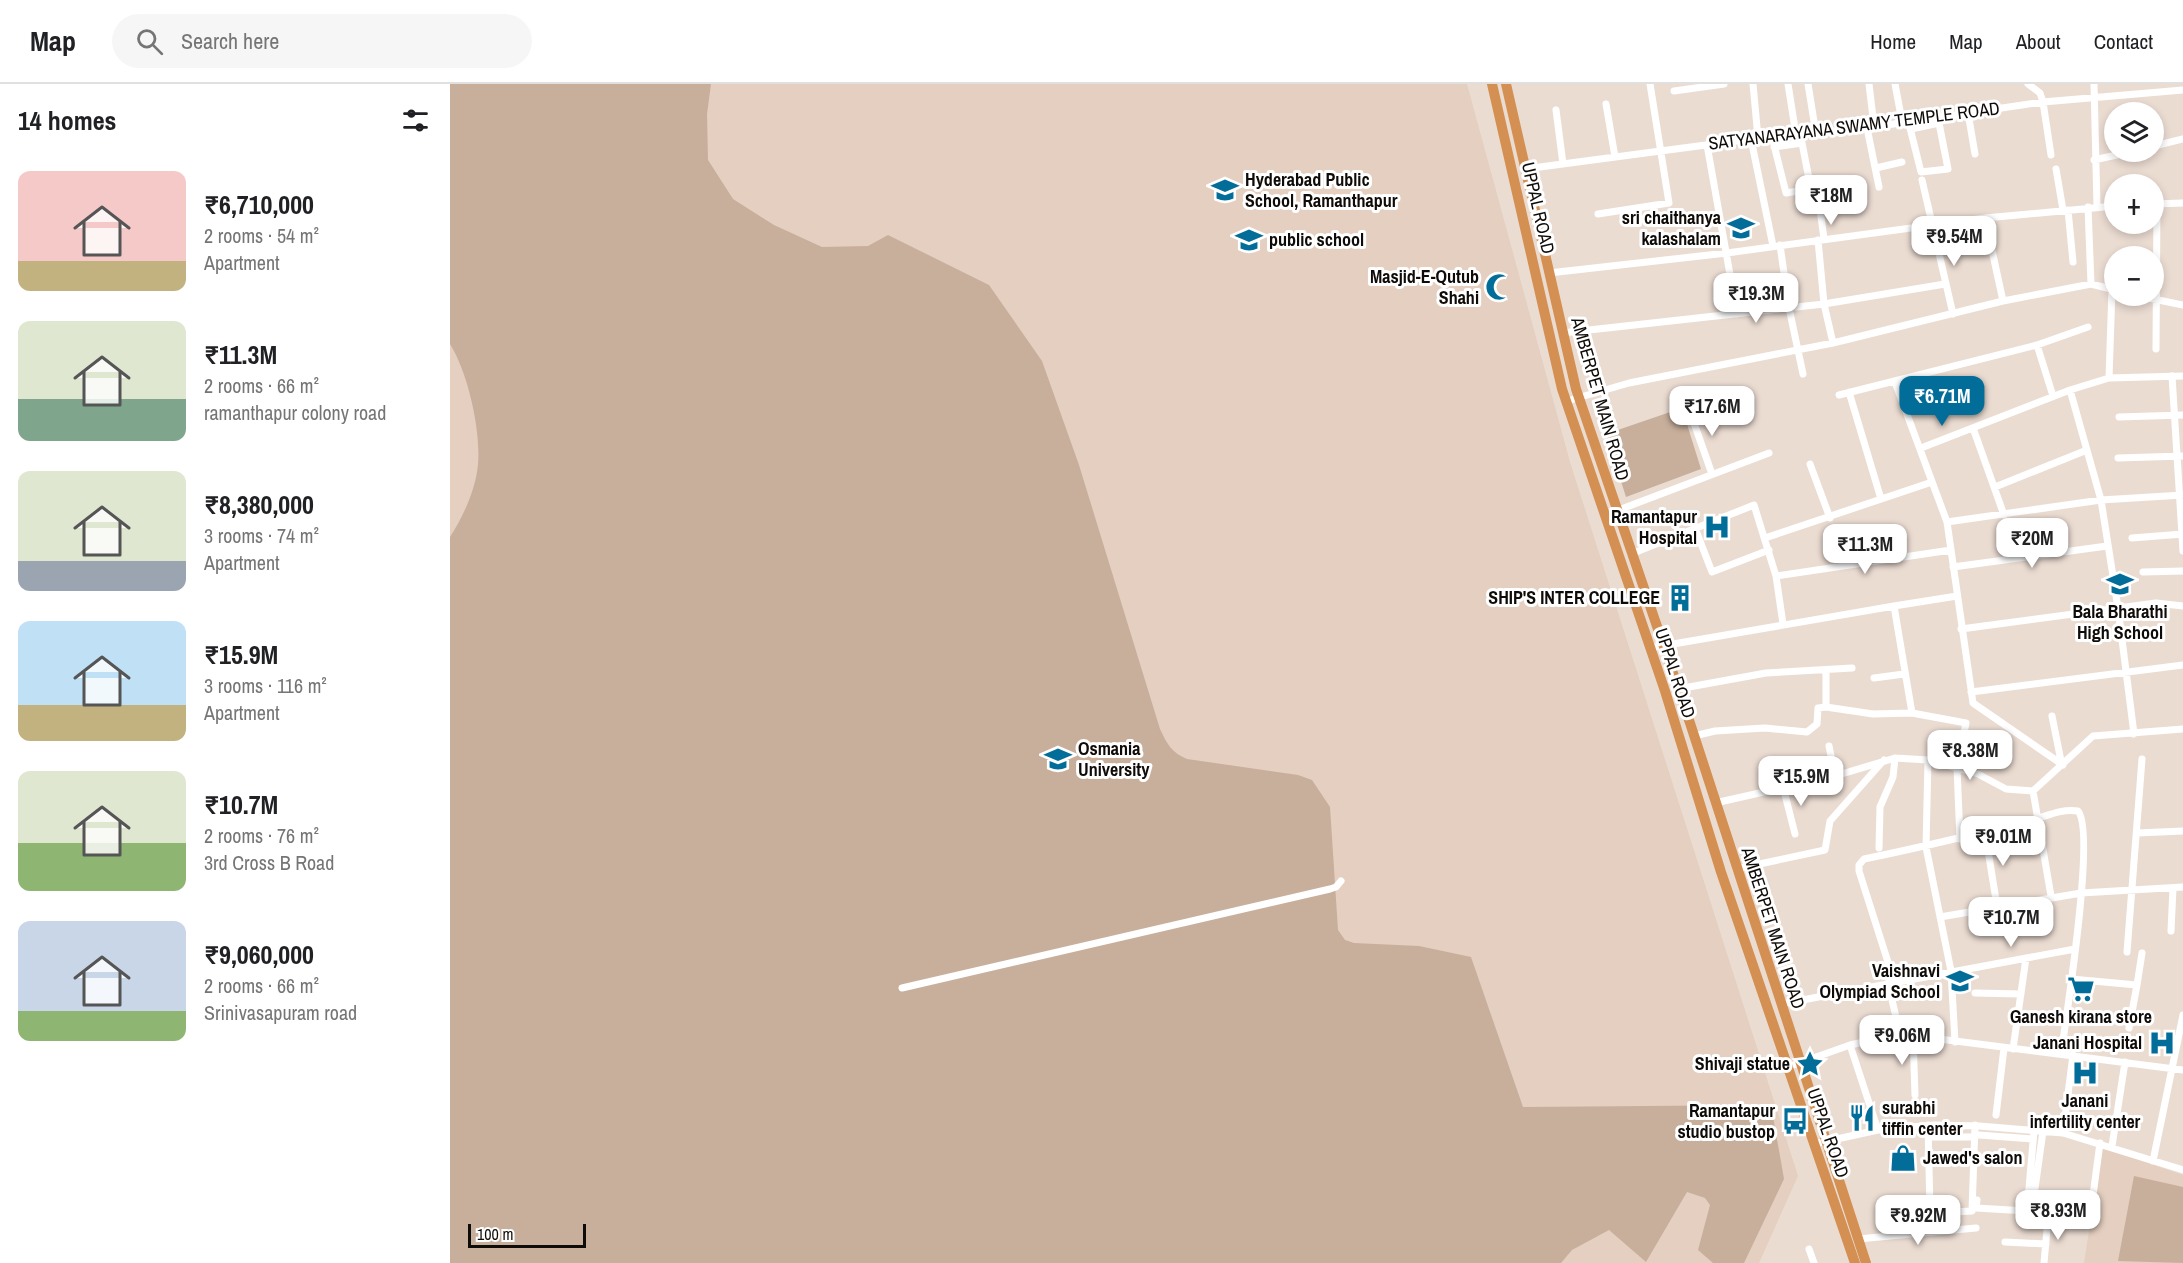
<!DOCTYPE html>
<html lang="en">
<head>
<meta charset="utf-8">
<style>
	:root { --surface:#fff; --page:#f6f6f6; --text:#202124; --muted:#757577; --line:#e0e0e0; --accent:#036d9a }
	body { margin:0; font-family:"Archivo Narrow",sans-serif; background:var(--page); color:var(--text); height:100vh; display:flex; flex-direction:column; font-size:22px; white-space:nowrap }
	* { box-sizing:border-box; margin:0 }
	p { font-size:20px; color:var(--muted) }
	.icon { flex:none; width:33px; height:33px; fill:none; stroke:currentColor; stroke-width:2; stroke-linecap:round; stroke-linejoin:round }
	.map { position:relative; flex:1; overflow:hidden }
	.panel { display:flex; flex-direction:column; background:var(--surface); width:450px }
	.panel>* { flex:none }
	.controls { position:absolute; left:1654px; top:18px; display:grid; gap:12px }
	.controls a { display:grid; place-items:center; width:60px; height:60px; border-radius:50%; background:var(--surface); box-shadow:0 3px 9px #0003; font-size:30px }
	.scale { position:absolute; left:18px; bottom:15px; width:118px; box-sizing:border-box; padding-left:6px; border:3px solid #0f0b08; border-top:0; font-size:16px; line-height:21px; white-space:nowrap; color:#0f0b08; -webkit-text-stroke:4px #fff; paint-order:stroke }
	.price { position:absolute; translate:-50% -51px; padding:0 14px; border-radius:12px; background:#fff; color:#222; font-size:20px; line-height:39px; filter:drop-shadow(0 2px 3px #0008) }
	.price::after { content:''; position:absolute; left:50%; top:36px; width:18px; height:14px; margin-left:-9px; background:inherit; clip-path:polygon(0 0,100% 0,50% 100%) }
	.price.current { background:var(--accent); color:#fff }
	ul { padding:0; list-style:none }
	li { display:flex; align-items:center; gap:18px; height:150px; padding:0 18px }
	li span { display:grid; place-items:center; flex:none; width:168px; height:120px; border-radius:12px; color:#555 }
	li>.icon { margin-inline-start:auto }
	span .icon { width:72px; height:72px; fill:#fffc; stroke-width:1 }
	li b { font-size:26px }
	h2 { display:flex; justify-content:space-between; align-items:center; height:72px; padding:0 18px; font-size:26px }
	header { display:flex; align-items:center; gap:36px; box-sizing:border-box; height:84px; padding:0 30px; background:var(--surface); border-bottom:2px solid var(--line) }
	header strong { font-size:28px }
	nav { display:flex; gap:33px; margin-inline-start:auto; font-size:21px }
	.search { width:420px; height:54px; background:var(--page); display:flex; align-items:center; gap:15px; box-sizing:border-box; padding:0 21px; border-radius:33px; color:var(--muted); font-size:22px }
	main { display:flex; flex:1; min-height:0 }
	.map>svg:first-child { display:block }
</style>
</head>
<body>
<header>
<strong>Map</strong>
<div class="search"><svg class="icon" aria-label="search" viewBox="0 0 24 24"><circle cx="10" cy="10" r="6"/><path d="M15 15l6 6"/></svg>Search here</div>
<nav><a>Home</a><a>Map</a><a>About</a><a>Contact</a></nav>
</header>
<main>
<section class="panel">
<h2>14 homes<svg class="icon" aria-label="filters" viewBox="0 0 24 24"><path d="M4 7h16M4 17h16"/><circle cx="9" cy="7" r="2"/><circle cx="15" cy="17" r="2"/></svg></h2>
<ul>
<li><span style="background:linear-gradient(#f6c9c9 75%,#c2b280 0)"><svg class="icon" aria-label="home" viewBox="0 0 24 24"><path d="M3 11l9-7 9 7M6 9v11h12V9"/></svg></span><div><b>₹6,710,000</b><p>2 rooms · 54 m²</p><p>Apartment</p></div></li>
<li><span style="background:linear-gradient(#dfe7d0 65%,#7fa58c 0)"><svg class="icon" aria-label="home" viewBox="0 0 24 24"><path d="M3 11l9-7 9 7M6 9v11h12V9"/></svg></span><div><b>₹11.3M</b><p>2 rooms · 66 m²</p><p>ramanthapur colony road</p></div></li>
<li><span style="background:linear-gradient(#dfe7d0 75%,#9aa5b1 0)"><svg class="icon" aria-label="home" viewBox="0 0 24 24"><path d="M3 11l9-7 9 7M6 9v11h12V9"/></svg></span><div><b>₹8,380,000</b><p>3 rooms · 74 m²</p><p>Apartment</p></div></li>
<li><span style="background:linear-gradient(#bfe0f5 70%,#c2b280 0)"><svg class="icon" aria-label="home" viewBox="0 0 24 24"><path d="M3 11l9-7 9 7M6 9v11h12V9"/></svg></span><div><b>₹15.9M</b><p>3 rooms · 116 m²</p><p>Apartment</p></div></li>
<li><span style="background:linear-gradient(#dfe7d0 60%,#8fb573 0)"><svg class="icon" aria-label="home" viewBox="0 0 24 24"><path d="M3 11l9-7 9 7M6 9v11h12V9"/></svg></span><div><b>₹10.7M</b><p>2 rooms · 76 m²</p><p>3rd Cross B Road</p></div></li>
<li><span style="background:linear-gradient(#c9d6e8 75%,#8fb573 0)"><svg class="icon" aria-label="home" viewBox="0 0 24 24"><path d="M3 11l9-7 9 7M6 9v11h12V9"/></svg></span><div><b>₹9,060,000</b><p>2 rooms · 66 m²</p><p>Srinivasapuram road</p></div></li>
</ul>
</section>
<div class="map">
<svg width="1733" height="1179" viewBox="0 0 1733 1179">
	<rect width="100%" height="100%" fill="#ebdcd2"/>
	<path fill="#e4cfc0" d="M0,0H1017L1120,378L1348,1092L1309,1179H0Z
		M1652,1063L1733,1091V1179H1634Z"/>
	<path fill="#c8af9c" d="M0,0H261L257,30L258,76L283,115L324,141L372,163L418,162L438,151L539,201L592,277L629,381L710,645C717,660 722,669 737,675L848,691L862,696L880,723L888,846L895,856L904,859L969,862L1021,873L1073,1023L1321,1021L1334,1095L1294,1179H1263L1248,1166L1260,1121L1255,1114L1237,1108L1196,1178L1159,1146L1122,1166L1111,1179H0V453C13,433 26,405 28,380C31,346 18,289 0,260Z
		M1232,324L1251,385L1176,413L1156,350Z
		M1684,1092L1733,1103V1179L1668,1177Z"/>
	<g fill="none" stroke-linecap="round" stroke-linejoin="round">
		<path stroke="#fff" stroke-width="7" d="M1303,0L1308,54
			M1338,0L1346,51
			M1358,0L1366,50
			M1419,0L1424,42
			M1445,0L1451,32L1458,36L1471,88L1498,85L1489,39L1461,45
			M1578,0L1590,9L1593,18L1601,71
			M1644,0L1647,123
			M1224,7L1274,0
			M1156,20L1165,73
			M1106,26L1113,80
			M1518,29L1525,70
			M1417,44L1429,103
			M1322,53L1336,109L1361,105L1352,59L1324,63
			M1301,55L1323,162
			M1257,61L1287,230
			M1704,62L1733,55
			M1644,76L1680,68
			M1426,84L1452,78
			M1075,85L1301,55L1403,46L1593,18L1733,6
			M1606,85L1613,126
			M1472,96L1503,230
			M1368,110L1374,155
			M1704,120L1733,119
			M1638,123L1641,200
			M1618,126L1623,178
			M1148,130L1219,119L1200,0
			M1535,134L1553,217
			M1368,156L1374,220L1383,259
			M1330,161L1339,224L1353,290
			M1099,189L1277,169L1535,134L1665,122
			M1689,212L1733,221
			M1112,249L1374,220L1495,200
			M1587,261L1603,312
			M1706,265L1707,120
			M1722,292L1733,467
			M1659,294L1662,205
			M1445,298L1497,438L1523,619L1613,681
			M1620,306L1651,416L1668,524L1684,650
			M1399,308L1431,415
			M1389,311L1587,261L1638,243
			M1117,317L1179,299L1383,259L1553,217L1641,200L1665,206
			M1239,325L1262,390
			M1669,333L1733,331
			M1523,344L1554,431
			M1471,364L1620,306L1659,294L1733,292
			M1668,374L1733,372
			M1360,380L1380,434
			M1545,403L1637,366
			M1166,427L1319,369
			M1497,438L1651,416L1733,411
			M1245,444L1262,488L1319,466
			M1315,454L1482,398
			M1682,454L1733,450
			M1181,470L1304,421L1326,492L1333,540
			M1503,483L1657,462
			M1693,488L1733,487
			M1326,492L1501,466
			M1444,522L1507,512
			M1511,545L1706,519L1733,522
			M1200,564L1444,522L1462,629
			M1376,586V623L1423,630L1462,629L1516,639L1507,684L1510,755
			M1424,594L1454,590
			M1228,605L1316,589L1402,584
			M1521,608L1733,581
			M1602,632L1611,677
			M1244,652L1265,647L1315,644L1357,648L1367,640L1368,624L1376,623
			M1379,662L1385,692
			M1478,676L1476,763L1501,887L1505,958
			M1333,703L1345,750
			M1583,707L1601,812
			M1265,719L1385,692L1445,674L1478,676L1528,690L1556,705L1583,707L1643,652L1733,645
			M1535,748L1547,822
			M1687,749L1733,747
			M1429,764L1430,723L1443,693L1445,674
			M1286,785L1375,766L1380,737L1434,676
			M1490,833L1631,809L1733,803
			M1721,847L1723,804
			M1677,868L1692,675
			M1621,895L1687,901L1679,944
			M1444,897L1409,787V781L1414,775C1468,764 1522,751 1575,738C1594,734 1609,724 1628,727C1646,748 1616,934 1611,970
			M1438,899L1450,950
			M1687,901L1692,869
			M452,904L880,805L886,803L891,797
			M1525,909L1571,910
			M1331,920L1625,865
			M1463,952L1465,1011
			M1400,961L1428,1046
			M1563,965L1576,874
			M1338,983L1400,961L1450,950L1733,986
			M1546,1031L1554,964
			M1478,1041L1480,1126L1483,1129L1522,1127L1525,1041
			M1593,1047L1582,1126L1640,1134L1650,1059
			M1613,1049L1623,971
			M1529,1051L1583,1055
			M1478,1053H1525
			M1364,1060L1428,1046L1484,1041L1529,1042L1613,1049L1733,1086
			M1662,1062L1675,978
			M1703,1077L1733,931
			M1527,1116L1526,1124L1577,1127L1584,1047
			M1408,1155L1526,1144
			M1555,1158L1596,1160
			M1359,1165L1364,1179
			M1594,1179L1598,1134"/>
		<path stroke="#d39052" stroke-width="10" d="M1042,0L1112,305L1215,607L1271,788L1405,1179
			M1056,0L1126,305L1240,639L1416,1179"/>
	</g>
	<defs>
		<symbol id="school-bare" viewBox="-9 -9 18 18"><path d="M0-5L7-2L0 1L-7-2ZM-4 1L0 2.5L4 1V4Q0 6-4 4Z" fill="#036d9a" stroke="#fff" stroke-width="2.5" paint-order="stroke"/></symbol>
		<symbol id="university-bare" viewBox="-9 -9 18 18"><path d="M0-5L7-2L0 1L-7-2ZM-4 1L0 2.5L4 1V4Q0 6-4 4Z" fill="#036d9a" stroke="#fff" stroke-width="2.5" paint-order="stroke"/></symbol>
		<symbol id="mosque-bare" viewBox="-9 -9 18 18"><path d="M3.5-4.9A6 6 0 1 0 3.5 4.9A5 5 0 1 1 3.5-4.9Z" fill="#036d9a" stroke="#fff" stroke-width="2.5" paint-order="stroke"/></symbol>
		<symbol id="hospital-bare" viewBox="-9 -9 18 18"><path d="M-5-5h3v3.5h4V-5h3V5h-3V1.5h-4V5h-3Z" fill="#036d9a" stroke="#fff" stroke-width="2.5" paint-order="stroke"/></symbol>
		<symbol id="building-bare" viewBox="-9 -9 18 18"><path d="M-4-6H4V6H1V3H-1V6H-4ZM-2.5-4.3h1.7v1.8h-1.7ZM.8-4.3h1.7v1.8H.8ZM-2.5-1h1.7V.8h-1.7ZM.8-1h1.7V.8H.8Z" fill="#036d9a" stroke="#fff" stroke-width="2.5" paint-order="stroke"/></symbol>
		<symbol id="supermarket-bare" viewBox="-9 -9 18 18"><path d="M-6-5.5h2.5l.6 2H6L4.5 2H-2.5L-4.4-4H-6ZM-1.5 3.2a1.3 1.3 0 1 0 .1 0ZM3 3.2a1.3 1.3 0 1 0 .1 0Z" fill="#036d9a" stroke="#fff" stroke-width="2.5" paint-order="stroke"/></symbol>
		<symbol id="sight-bare" viewBox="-9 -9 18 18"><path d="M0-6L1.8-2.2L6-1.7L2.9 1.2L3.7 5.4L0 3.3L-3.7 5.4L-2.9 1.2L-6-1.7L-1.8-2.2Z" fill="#036d9a" stroke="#fff" stroke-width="2.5" paint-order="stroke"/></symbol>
		<symbol id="restaurant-bare" viewBox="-9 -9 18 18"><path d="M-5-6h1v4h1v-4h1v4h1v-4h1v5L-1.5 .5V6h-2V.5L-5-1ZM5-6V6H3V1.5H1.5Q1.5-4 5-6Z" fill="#036d9a" stroke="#fff" stroke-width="2.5" paint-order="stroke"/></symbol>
		<symbol id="bus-bare" viewBox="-9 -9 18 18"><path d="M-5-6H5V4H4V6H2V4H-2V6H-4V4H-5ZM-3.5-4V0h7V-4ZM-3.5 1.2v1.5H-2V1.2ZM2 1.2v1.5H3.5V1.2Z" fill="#036d9a" stroke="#fff" stroke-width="2.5" paint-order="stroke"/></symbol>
		<symbol id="shop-bare" viewBox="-9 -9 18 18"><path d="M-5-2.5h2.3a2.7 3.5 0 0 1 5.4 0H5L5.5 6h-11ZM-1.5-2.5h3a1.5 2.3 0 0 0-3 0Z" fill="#036d9a" stroke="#fff" stroke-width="2.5" paint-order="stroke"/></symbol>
	</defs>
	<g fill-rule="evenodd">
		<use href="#school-bare" x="756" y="87" width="38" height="38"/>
		<use href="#university-bare" x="1272" y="125" width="38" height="38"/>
		<use href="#school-bare" x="780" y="137" width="38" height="38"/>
		<use href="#mosque-bare" x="1030" y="184" width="38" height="38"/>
		<use href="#hospital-bare" x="1248" y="424" width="38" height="38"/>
		<use href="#school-bare" x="1651" y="481" width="38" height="38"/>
		<use href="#building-bare" x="1211" y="495" width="38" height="38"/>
		<use href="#university-bare" x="589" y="656" width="38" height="38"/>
		<use href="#university-bare" x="1491" y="878" width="38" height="38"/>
		<use href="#supermarket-bare" x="1612" y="886" width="38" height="38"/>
		<use href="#hospital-bare" x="1693" y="940" width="38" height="38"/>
		<use href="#sight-bare" x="1341" y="961" width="38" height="38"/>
		<use href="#hospital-bare" x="1616" y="970" width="38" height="38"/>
		<use href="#restaurant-bare" x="1393" y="1015" width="38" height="38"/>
		<use href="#bus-bare" x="1326" y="1018" width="38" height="38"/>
		<use href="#shop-bare" x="1434" y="1055" width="38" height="38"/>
	</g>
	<g text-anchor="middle" stroke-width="6" stroke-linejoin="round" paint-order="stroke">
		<g font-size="18" fill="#0f0b08" stroke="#fff">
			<text transform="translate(1404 42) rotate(-7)" y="6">SATYANARAYANA SWAMY TEMPLE ROAD</text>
			<text transform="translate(1088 124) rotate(77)" y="6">UPPAL ROAD</text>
			<text transform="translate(1150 315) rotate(74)" y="6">AMBERPET MAIN ROAD</text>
			<text transform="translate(1225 589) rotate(72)" y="6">UPPAL ROAD</text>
			<text transform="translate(1323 844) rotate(72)" y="6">AMBERPET MAIN ROAD</text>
			<text transform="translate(1378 1049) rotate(71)" y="6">UPPAL ROAD</text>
		</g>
		<g font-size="18" font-weight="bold" fill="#0f0b08" stroke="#fff" text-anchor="end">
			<text x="795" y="102" text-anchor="start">Hyderabad Public<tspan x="795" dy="21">School, Ramanthapur</tspan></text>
			<text x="1271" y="140">sri chaithanya<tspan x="1271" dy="21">kalashalam</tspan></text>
			<text x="819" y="162" text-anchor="start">public school</text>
			<text x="1029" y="199">Masjid-E-Qutub<tspan x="1029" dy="21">Shahi</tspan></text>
			<text x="1247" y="439">Ramantapur<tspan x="1247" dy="21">Hospital</tspan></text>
			<text x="1210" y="520">SHIP'S INTER COLLEGE</text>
			<text x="1670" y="534" text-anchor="middle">Bala Bharathi<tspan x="1670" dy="21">High School</tspan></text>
			<text x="628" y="671" text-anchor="start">Osmania<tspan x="628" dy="21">University</tspan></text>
			<text x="1490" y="893">Vaishnavi<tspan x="1490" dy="21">Olympiad School</tspan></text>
			<text x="1631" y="939" text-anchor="middle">Ganesh kirana store</text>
			<text x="1692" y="965">Janani Hospital</text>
			<text x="1340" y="986">Shivaji statue</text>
			<text x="1635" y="1023" text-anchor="middle">Janani<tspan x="1635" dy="21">infertility center</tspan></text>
			<text x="1432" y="1030" text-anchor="start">surabhi<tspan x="1432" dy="21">tiffin center</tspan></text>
			<text x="1325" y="1033">Ramantapur<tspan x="1325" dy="21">studio bustop</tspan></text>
			<text x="1473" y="1080" text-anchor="start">Jawed's salon</text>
		</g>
	</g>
</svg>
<div class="controls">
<a><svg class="icon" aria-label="layers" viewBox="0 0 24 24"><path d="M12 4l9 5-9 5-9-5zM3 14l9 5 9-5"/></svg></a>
<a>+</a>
<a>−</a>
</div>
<div class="scale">100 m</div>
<b class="price" style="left:1381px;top:142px">₹18M</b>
<b class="price" style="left:1504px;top:183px">₹9.54M</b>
<b class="price" style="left:1306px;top:240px">₹19.3M</b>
<b class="price current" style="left:1492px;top:343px">₹6.71M</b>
<b class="price" style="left:1262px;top:353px">₹17.6M</b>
<b class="price" style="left:1582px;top:485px">₹20M</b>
<b class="price" style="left:1415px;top:491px">₹11.3M</b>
<b class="price" style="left:1520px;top:697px">₹8.38M</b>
<b class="price" style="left:1351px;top:723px">₹15.9M</b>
<b class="price" style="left:1553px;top:783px">₹9.01M</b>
<b class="price" style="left:1561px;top:864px">₹10.7M</b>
<b class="price" style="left:1452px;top:982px">₹9.06M</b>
<b class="price" style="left:1608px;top:1157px">₹8.93M</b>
<b class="price" style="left:1468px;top:1162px">₹9.92M</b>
</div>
</main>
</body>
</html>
